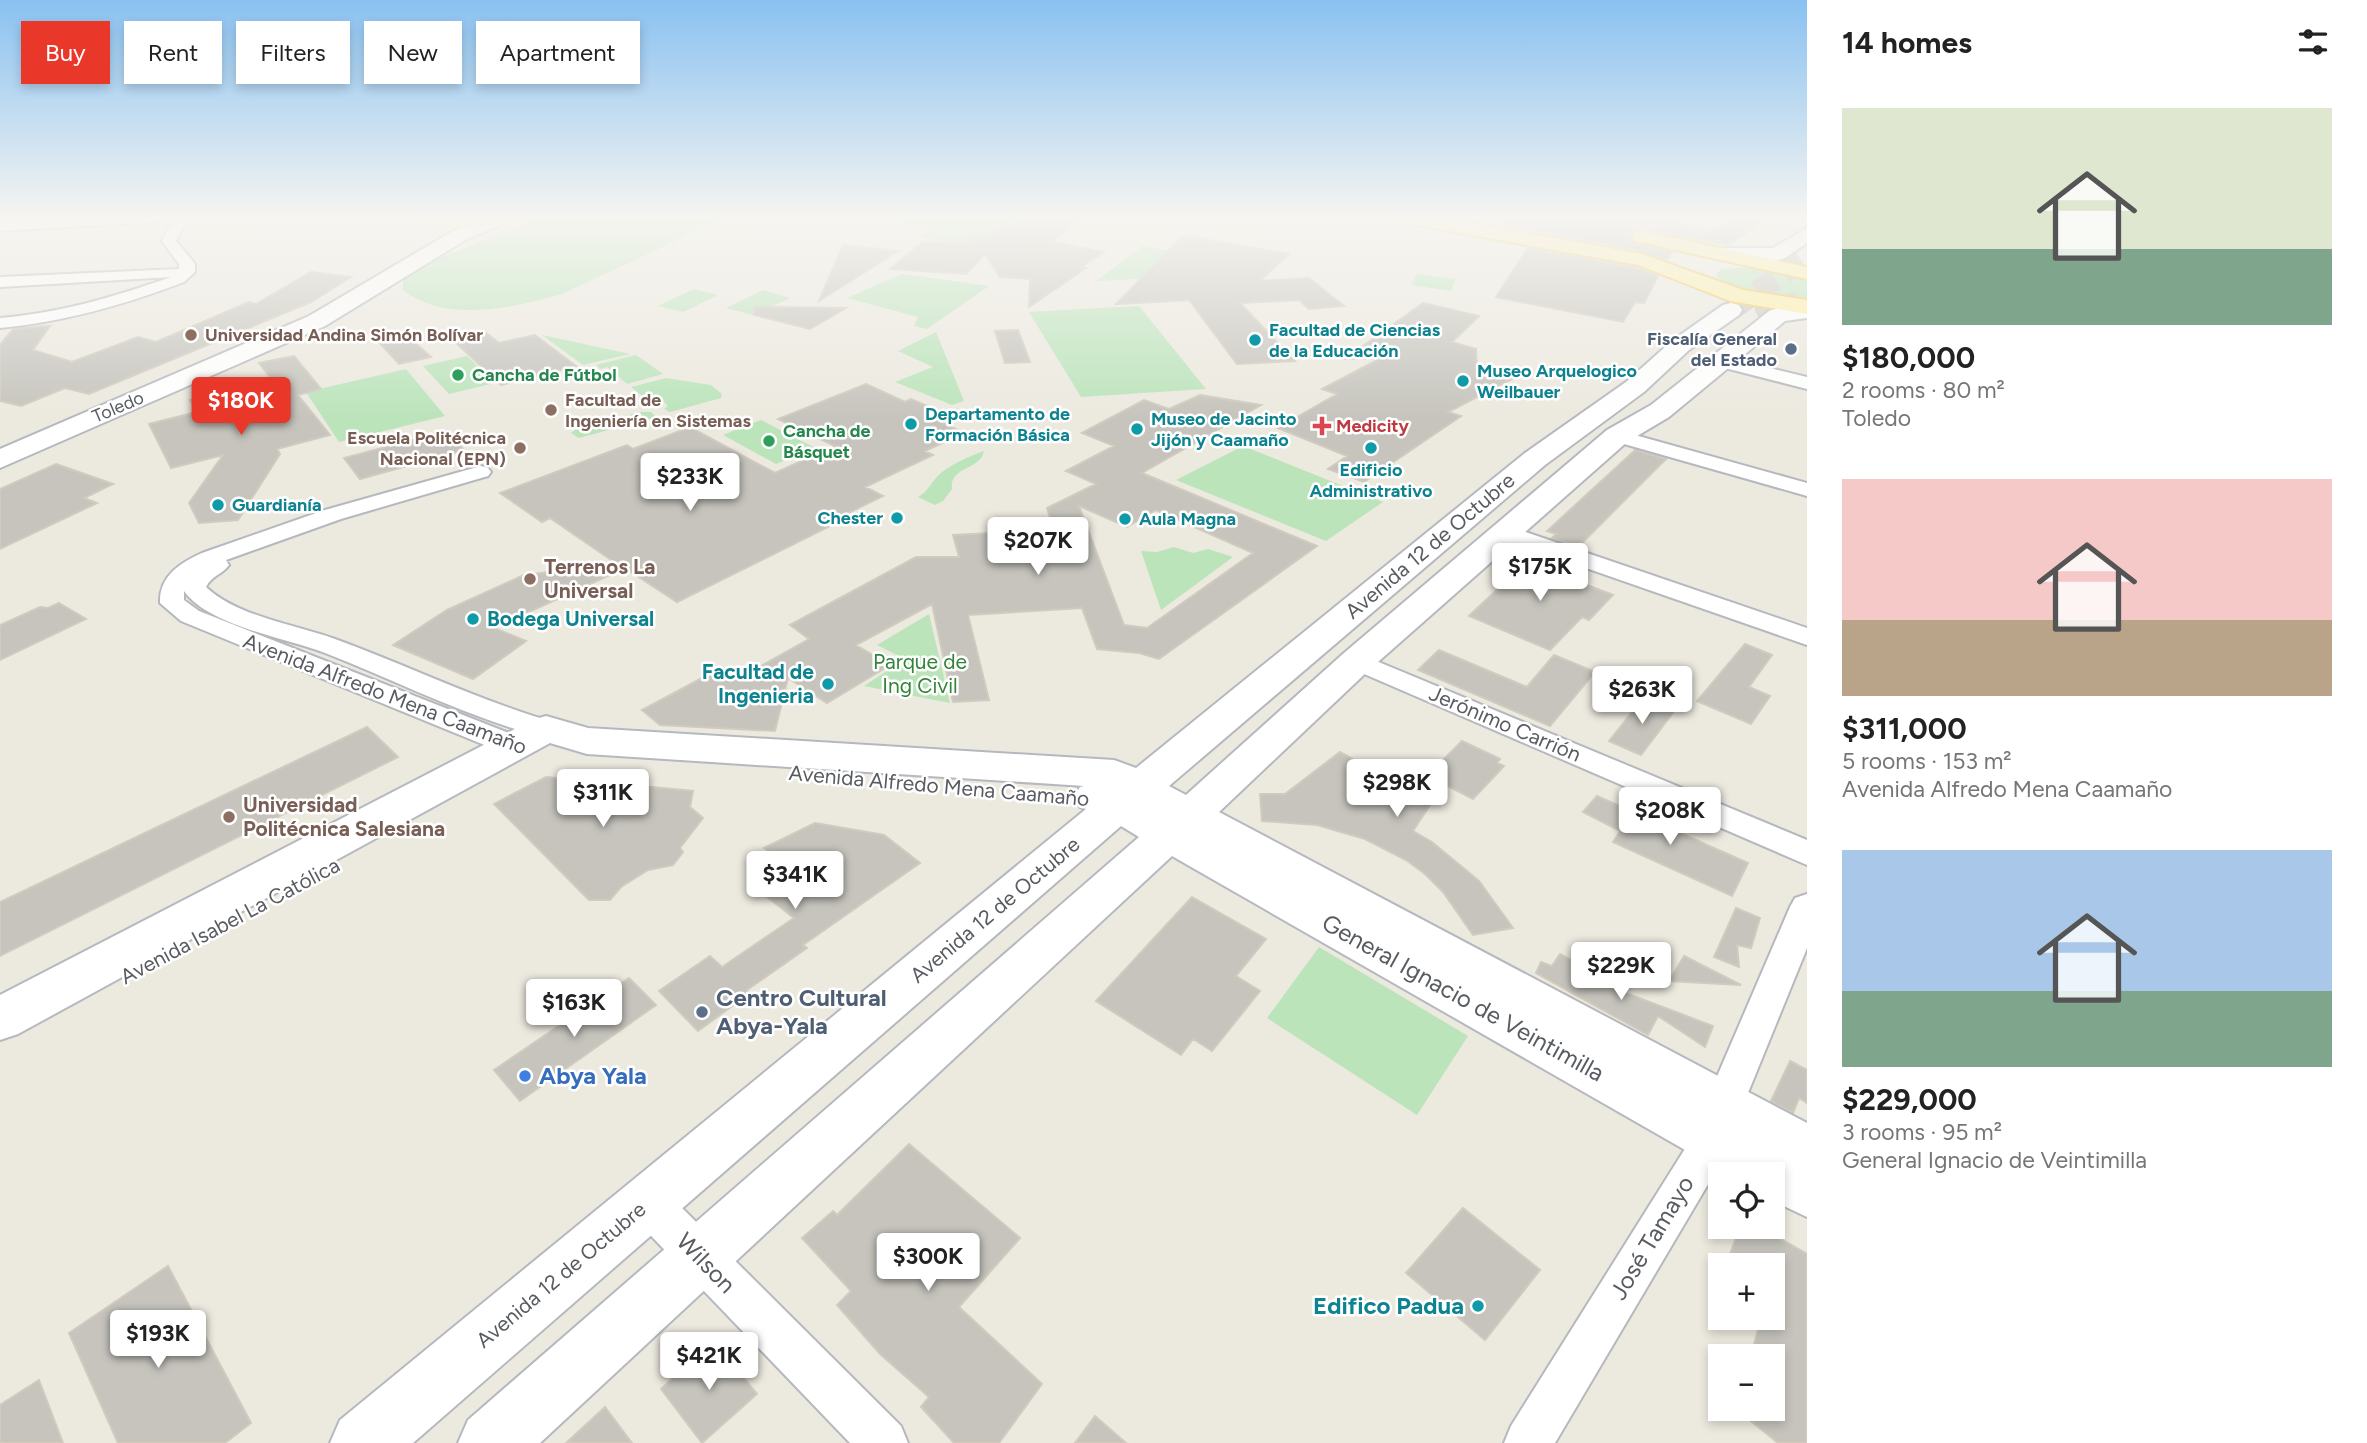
<!DOCTYPE html>
<html lang="en">
<head>
<meta charset="utf-8">
<style>
	:root { --surface:#fff; --page:#f2f2f2; --text:#222; --muted:#767676; --accent:#e93729 }
	body { margin:0; font-family:Figtree,sans-serif; background:var(--page); color:var(--text); height:100vh; display:flex; flex-direction:column; font-size:26px; white-space:nowrap }
	* { box-sizing:border-box; margin:0 }
	p { font-size:23px; color:var(--muted) }
	.icon { flex:none; width:38px; height:38px; fill:none; stroke:currentColor; stroke-width:2; stroke-linecap:round; stroke-linejoin:round }
	.map { position:relative; flex:1; overflow:hidden }
	.details { display:flex; flex-direction:column; background:var(--surface); width:560px }
	.details>* { flex:none }
	.guide { position:absolute; left:21px; top:21px; width:665px; height:63px; display:flex; gap:14px }
	.tools { position:absolute; left:1708px; top:1162px; display:grid; gap:14px }
	.tools a { display:grid; place-items:center; width:77px; height:77px; border-radius:0px; background:var(--surface); box-shadow:0 4px 10px #0003; font-size:35px }
	.price { position:absolute; translate:-50% -60px; padding:0 16px; border-radius:7px; background:#fff; color:#222; font-size:23px; line-height:46px; filter:drop-shadow(0 2px 4px #0008) }
	.price::after { content:''; position:absolute; left:50%; top:42px; width:21px; height:16px; margin-left:-10px; background:inherit; clip-path:polygon(0 0,100% 0,50% 100%) }
	.price.selected { background:var(--accent); color:#fff }
	ul { padding:0; list-style:none }
	li { display:grid; align-content:center; gap:14px; height:371px; padding:0 35px }
	li span { display:grid; place-items:center; height:217px; border-radius:0px; color:#555 }
	li>.icon { margin-inline-start:auto }
	span .icon { width:126px; height:126px; fill:#fffc; stroke-width:1 }
	li b { font-size:30px }
	h2 { display:flex; justify-content:space-between; align-items:center; height:84px; padding:0 35px; font-size:30px }
	.tag { padding:0 24px; border-radius:0px; background:var(--surface); box-shadow:0 4px 10px #0003; font-size:24px; line-height:63px }
	.tag.selected { background:var(--accent); color:#fff }
	main { display:flex; flex:1; min-height:0 }
	.map>svg:first-child { display:block }
</style>
</head>
<body>
<main>
<div class="map">
<svg width="1807" height="1443" viewBox="0 0 1807 1443">
	<rect width="100%" height="100%" fill="#ece9df"/>
	<path fill="#bbe4bb" d="M546,216H701V223L716,216H729L562,294C516,307 445,324 403,290V279L414,268Z
		M918,216H1029L1008,235C994,235 976,232 966,243L922,238L928,230L898,225Z
		M1143,246L1186,254L1196,276L1096,281Z
		M1746,267L1795,275L1807,279V298C1781,301 1737,296 1717,277V273L1722,269Z
		M902,274L989,286L927,329L914,326L918,317L847,298Z
		M1417,274L1456,279L1451,291L1411,285Z
		M694,289L718,295L683,312L658,306Z
		M763,290L790,298L753,315L726,308Z
		M1139,306L1206,389L1081,397L1029,312Z
		M936,332L964,401L952,405L895,382L933,367L898,351Z
		M542,335L630,354L583,365Z
		M636,355L663,374L627,384L607,367L600,369L596,365Z
		M467,356L495,383L449,394L423,366Z
		M406,369L445,416L339,442L306,392Z
		M666,378L711,385L722,394L721,398L670,412L664,409L668,406L660,398L643,397L631,387Z
		M640,412H651L656,417L579,438L571,433L576,429Z
		M761,420L815,448L776,464L723,435Z
		M1243,446L1383,502L1326,541L1176,480Z
		M984,451C980,471 949,466 952,489L943,501L935,505L918,497C929,491 932,480 942,472C954,463 970,456 984,451Z
		M1174,547L1193,553L1208,549L1233,557L1161,610L1141,551L1157,552Z
		M929,614L950,703L864,686L905,659L877,645Z
		M1319,947L1468,1036L1417,1115L1267,1018Z"/>
	<path fill="#c6c4bd" stroke="#d0cbbe" stroke-width="2" fill-rule="evenodd" d="M1026,216H1085L1052,242L1104,252L1081,267L1086,268L1029,307L1030,279L1000,277L985,254L966,274L890,269L923,242L964,243L974,239L971,234L983,235L1017,220L1010,227Z
		M1505,216H1654L1706,229L1691,239L1643,228L1633,231L1629,237L1634,244L1672,252L1666,260L1642,251L1504,225Z
		M1741,216H1770L1729,245L1692,239Z
		M1183,235L1289,254L1260,281L1309,278L1344,306L1309,309L1299,300L1240,303L1295,361L1237,364L1189,300L1116,304Z
		M843,245L898,251L819,301Z
		M1528,248L1637,268L1658,276L1644,303L1635,302L1623,322L1496,297Z
		M311,272L351,277L311,302L89,394L65,388L21,406L0,401V345L13,329L50,326L33,350L72,362L138,337L156,342L249,302L256,304Z
		M1423,303L1479,316L1452,342L1476,349L1477,371L1526,372L1448,412L1461,416L1364,482L1328,469L1347,456L1278,428L1337,394L1322,389L1381,358L1345,359Z
		M755,307L846,308L810,329L754,315Z
		M1018,330L1030,362L1005,363L995,331Z
		M403,332L431,357L399,364L375,338Z
		M485,332L499,343L535,335L576,366L501,385L453,340Z
		M294,356L321,389L298,395L330,435L277,449L280,454L238,520L199,523L189,503L223,455L171,468L149,424L197,412L190,400L273,381L259,363Z
		M866,384L905,402L911,399L937,410L925,415L964,433L925,451L933,455L865,487L883,496L824,525L828,527L677,602L625,568L494,628L526,641L473,679L393,645L447,610L524,575L617,564L550,518L542,522L500,493L627,445L633,449L690,427L775,473L835,446L778,419Z
		M1200,395L1261,405L1142,473L1317,546L1159,659L1139,653L1097,649L1082,608L968,615L989,700L953,702L932,604L856,645L890,665L827,703L788,678L775,731L660,725L642,710L721,668L738,679L809,639L790,625L916,557H959L953,535L1054,530L1047,508L1096,484L1066,471L1114,446L1082,433L1144,400L1169,409ZM1079,506L1127,527L1156,510L1253,553L1147,628L1124,625Z
		M446,431L464,450L360,479L344,458Z
		M1635,450L1666,459L1578,547L1552,538L1556,534L1547,531Z
		M56,464L113,484L84,498L97,503L0,549V489Z
		M1536,553L1562,562L1553,572L1613,595L1589,620L1582,617L1550,650L1469,616Z
		M59,603L86,619L0,660V625L40,607L48,608Z
		M1745,644L1772,655L1749,687L1770,696L1751,724L1697,701Z
		M1439,650L1527,687L1554,655L1595,672L1550,726L1418,670Z
		M1644,697L1675,710L1641,755L1609,741Z
		M367,727L398,757L0,956V902Z
		M1462,741L1500,759L1497,763L1504,766L1473,799L1444,784L1413,831L1432,842L1479,881L1513,928L1473,935L1443,892L1425,874L1406,860L1365,839L1317,825L1262,821L1260,794H1285L1340,752L1392,781L1399,777L1416,787Z
		M546,777L693,791L690,807L703,818L680,848L683,852L673,865L648,870L621,887L610,900H589L494,804Z
		M1597,796L1748,863L1732,896L1613,842L1620,831L1583,812Z
		M815,823L884,835L920,863L803,945L807,948L747,990L750,993L698,1031L659,991L710,956L722,967L794,918L752,885L786,863L764,848Z
		M1192,897L1266,939L1236,976L1260,991L1212,1051L1193,1039L1181,1055L1096,1001Z
		M1736,908L1760,918L1751,948L1737,945L1739,967L1714,957Z
		M1560,954L1575,962L1573,973L1713,1026L1705,1047L1658,1016L1648,1035L1536,973L1541,962L1552,966Z
		M1684,956L1741,985L1669,981Z
		M629,978L656,1005L520,1101L494,1070Z
		M1790,1061L1807,1070V1103L1799,1098L1793,1113L1771,1101Z
		M909,1144L1020,1238L959,1307L1042,1384L999,1443H954L921,1407L929,1397L880,1354L837,1305L851,1291L802,1238L833,1211L837,1215Z
		M1463,1208L1540,1270L1485,1340L1406,1273Z
		M1740,1227H1760L1807,1254V1443H1778L1736,1409H1773V1356H1751L1761,1318H1773V1265H1726Z
		M168,1266L251,1423L225,1443H118L69,1333Z
		M714,1342L757,1394L702,1443L661,1389Z
		M39,1380L63,1443H0V1405Z
		M605,1407L632,1443H566Z
		M1095,1416L1126,1443H1075Z"/>
	<g fill="none" stroke-linecap="round" stroke-linejoin="round">
		<path stroke="#c7c6c0" stroke-width="22" stroke-dasharray="22 10" stroke-linecap="butt" d="M1731,310L1805,258"/>
		<path stroke="#c7c6c0" stroke-width="22" stroke-dasharray="22 10" stroke-linecap="butt" d="M1762,264L1784,260L1794,255
			M1759,318L1782,306L1797,303"/>
		<defs>
			<path id="street" d="M174,216H188L176,241L195,264V272L184,282C124,305 64,322 0,328V318C60,313 114,297 171,277L0,287V277L179,269V264L162,241Z
				M1723,357L1807,377V389L1717,366L1714,362L1717,358Z
				M1617,430L1807,483V496L1610,440L1607,436L1610,432Z
				M481,466L488,468L491,472L488,476L341,519L226,560L229,565C222,575 212,575 206,587C236,616 296,625 335,639C409,666 480,701 556,723L560,729L556,735L546,738C469,718 399,682 325,653C286,638 209,626 184,591V600L199,611L524,739L528,746L524,753L514,755L504,753L181,621L160,603C159,576 180,563 202,553L325,510Z
				M1505,525L1807,628V645L1497,537L1494,532L1497,527Z
				M1357,653L1807,840V865L1348,667L1344,661L1348,655Z
				M1807,894V948L1717,1169L1555,1443H1504L1511,1426L1688,1144L1790,907L1795,898Z
				M647,1182L662,1188L901,1426L908,1443H850L632,1216L626,1202L632,1188Z"/>
			<path id="secondary" d="M49,216H165L156,222L0,231V219Z
				M488,216H503L506,220L503,224L467,239L325,326L0,468V449L309,316L453,231Z
				M1807,228V243L1785,258L1778,260H1720L1713,258L1710,254L1713,250L1720,248H1773Z
				M1731,303L1739,305L1742,310L1739,315L1689,350L1644,392L1545,465L1169,786L1186,795L1344,653L1607,430L1651,405L1769,311L1787,305L1807,304V318L1785,321L1669,417L1627,442L1370,669L1219,812L1807,1123V1217L1773,1201V1174H1727L1172,856L540,1443H458L468,1420L1139,837L1121,826L413,1443H330L340,1420L1086,809L1080,807L1074,797L1080,787L1084,786L587,754L550,743L18,1034L0,1040V995L532,720L546,716L588,728L1114,760L1136,768L1525,453L1626,382L1673,340L1723,305Z"/>
			<path id="primary" d="M420,216H527L518,222L462,228L422,220Z
				M1390,216H1433L1642,254L1743,290L1807,300V314L1730,301L1638,265L1399,222Z
				M1642,231L1807,267V279L1635,241L1632,237L1635,233Z"/>
		</defs>
		<use href="#street" stroke="#b5b8bd" stroke-width="4"/>
		<use href="#secondary" stroke="#b5b9bf" stroke-width="4"/>
		<use href="#primary" stroke="#f1c553" stroke-width="4"/>
		<use href="#street" fill="#fff" fill-rule="evenodd"/>
		<use href="#secondary" fill="#fff" fill-rule="evenodd"/>
		<use href="#primary" fill="#fff0a1" fill-rule="evenodd"/>
	</g>
	<linearGradient id="sky" x2="0" y2="1"><stop stop-color="#89c1f1"/><stop offset="0.52" stop-color="#f6f5f1"/><stop offset="1" stop-color="#f6f5f1" stop-opacity="0"/></linearGradient>
	<rect width="1807" height="418" fill="url(#sky)"/>
	<g fill="#8d6e63" stroke="#fff" stroke-width="2.5">
		<circle cx="191" cy="335" r="7"/>
		<circle cx="551" cy="410" r="7"/>
		<circle cx="520" cy="448" r="7"/>
		<circle cx="530" cy="579" r="7"/>
		<circle cx="229" cy="817" r="7"/>
	</g>
	<g fill="#0f9aa8" stroke="#fff" stroke-width="2.5">
		<circle cx="1255" cy="340" r="7"/>
		<circle cx="1463" cy="381" r="7"/>
		<circle cx="911" cy="424" r="7"/>
		<circle cx="1137" cy="429" r="7"/>
		<circle cx="1371" cy="448" r="7"/>
		<circle cx="218" cy="505" r="7"/>
		<circle cx="897" cy="518" r="7"/>
		<circle cx="1125" cy="519" r="7"/>
		<circle cx="473" cy="619" r="7"/>
		<circle cx="828" cy="684" r="7"/>
		<circle cx="1478" cy="1306" r="7"/>
	</g>
	<g fill="#5c6f8a" stroke="#fff" stroke-width="2.5">
		<circle cx="1791" cy="349" r="7"/>
		<circle cx="702" cy="1012" r="7"/>
	</g>
	<g fill="#2e9e5b" stroke="#fff" stroke-width="2.5">
		<circle cx="458" cy="375" r="7"/>
		<circle cx="769" cy="441" r="7"/>
	</g>
	<path fill="#e0444e" stroke="#fff" stroke-width="2.5" d="M1318.5 415.5h7v7h7v7h-7v7h-7v-7h-7v-7h7z"/>
	<circle fill="#3f7fe0" stroke="#fff" stroke-width="2.5" cx="525" cy="1076" r="7"/>
	<g text-anchor="middle" stroke-width="5" stroke-linejoin="round" paint-order="stroke">
		<g font-size="18" font-weight="bold" fill="#0d838f" stroke="#fff" text-anchor="start">
			<text x="1269" y="336">Facultad de Ciencias<tspan x="1269" dy="21">de la Educación</tspan></text>
			<text x="1477" y="377">Museo Arquelogico<tspan x="1477" dy="21">Weilbauer</tspan></text>
			<text x="925" y="420">Departamento de<tspan x="925" dy="21">Formación Básica</tspan></text>
			<text x="1151" y="425">Museo de Jacinto<tspan x="1151" dy="21">Jijón y Caamaño</tspan></text>
			<text x="1371" y="476" text-anchor="middle">Edificio<tspan x="1371" dy="21">Administrativo</tspan></text>
			<text x="232" y="511">Guardianía</text>
			<text x="883" y="524" text-anchor="end">Chester</text>
			<text x="1139" y="525">Aula Magna</text>
		</g>
		<g font-size="18" font-weight="bold" fill="#785e54" stroke="#fff" text-anchor="start">
			<text x="205" y="341">Universidad Andina Simón Bolívar</text>
			<text x="565" y="406">Facultad de<tspan x="565" dy="21">Ingeniería en Sistemas</tspan></text>
			<text x="506" y="444" text-anchor="end">Escuela Politécnica<tspan x="506" dy="21">Nacional (EPN)</tspan></text>
		</g>
		<g font-size="18" font-weight="bold" fill="#4e5e75" stroke="#fff" text-anchor="end">
			<text x="1777" y="345">Fiscalía General<tspan x="1777" dy="21">del Estado</tspan></text>
		</g>
		<g font-size="18" font-weight="bold" fill="#27864d" stroke="#fff" text-anchor="start">
			<text x="472" y="381">Cancha de Fútbol</text>
			<text x="783" y="437">Cancha de<tspan x="783" dy="21">Básquet</tspan></text>
		</g>
		<g font-size="18" fill="#585c61" stroke="#fff">
			<text transform="translate(118 407) rotate(-23)" y="6">Toledo</text>
		</g>
		<g font-size="18" font-weight="bold" fill="#be3a42" stroke="#fff" text-anchor="start">
			<text x="1336" y="432">Medicity</text>
		</g>
		<g font-size="21" fill="#585c61" stroke="#fff">
			<text transform="translate(1430 546) rotate(-40)" y="7">Avenida 12 de Octubre</text>
			<text transform="translate(385 694) rotate(21)" y="7">Avenida Alfredo Mena Caamaño</text>
			<text transform="translate(1505 724) rotate(23)" y="7">Jerónimo Carrión</text>
			<text transform="translate(939 786) rotate(5)" y="7">Avenida Alfredo Mena Caamaño</text>
			<text transform="translate(995 910) rotate(-40)" y="7">Avenida 12 de Octubre</text>
			<text transform="translate(230 921) rotate(-28)" y="7">Avenida Isabel La Católica</text>
			<text transform="translate(561 1275) rotate(-40)" y="7">Avenida 12 de Octubre</text>
		</g>
		<g font-size="21" font-weight="bold" fill="#785e54" stroke="#fff" text-anchor="start">
			<text x="544" y="574">Terrenos La<tspan x="544" dy="24">Universal</tspan></text>
			<text x="243" y="812">Universidad<tspan x="243" dy="24">Politécnica Salesiana</tspan></text>
		</g>
		<g font-size="21" font-weight="bold" fill="#0d838f" stroke="#fff" text-anchor="start">
			<text x="487" y="626">Bodega Universal</text>
			<text x="814" y="679" text-anchor="end">Facultad de<tspan x="814" dy="24">Ingenieria</tspan></text>
		</g>
		<g font-size="21" fill="#348438" stroke="#fff">
			<text x="920" y="669">Parque de<tspan x="920" dy="24">Ing Civil</tspan></text>
		</g>
		<g font-size="24" font-weight="bold" fill="#4e5e75" stroke="#fff" text-anchor="start">
			<text x="716" y="1006">Centro Cultural<tspan x="716" dy="28">Abya-Yala</tspan></text>
		</g>
		<g font-size="24" fill="#585c61" stroke="#fff">
			<text transform="translate(1463 998) rotate(29)" y="8">General Ignacio de Veintimilla</text>
			<text transform="translate(1652 1238) rotate(-59)" y="8">José Tamayo</text>
			<text transform="translate(706 1263) rotate(46)" y="8">Wilson</text>
		</g>
		<g font-size="24" font-weight="bold" fill="#366cbe" stroke="#fff" text-anchor="start">
			<text x="539" y="1084">Abya Yala</text>
		</g>
		<g font-size="24" font-weight="bold" fill="#0d838f" stroke="#fff" text-anchor="end">
			<text x="1464" y="1314">Edifico Padua</text>
		</g>
	</g>
</svg>
<div class="tools">
<a><svg class="icon" aria-label="locate" viewBox="0 0 24 24"><circle cx="12" cy="12" r="6"/><path d="M12 2v4M12 18v4M2 12h4M18 12h4"/></svg></a>
<a>+</a>
<a>−</a>
</div>
<b class="price selected" style="left:241px;top:437px">$180K</b>
<b class="price" style="left:690px;top:513px">$233K</b>
<b class="price" style="left:1038px;top:577px">$207K</b>
<b class="price" style="left:1540px;top:603px">$175K</b>
<b class="price" style="left:1642px;top:726px">$263K</b>
<b class="price" style="left:1397px;top:819px">$298K</b>
<b class="price" style="left:603px;top:829px">$311K</b>
<b class="price" style="left:1670px;top:847px">$208K</b>
<b class="price" style="left:795px;top:911px">$341K</b>
<b class="price" style="left:1621px;top:1002px">$229K</b>
<b class="price" style="left:574px;top:1039px">$163K</b>
<b class="price" style="left:928px;top:1293px">$300K</b>
<b class="price" style="left:158px;top:1370px">$193K</b>
<b class="price" style="left:709px;top:1392px">$421K</b>
<div class="guide">
<a class="tag selected">Buy</a>
<a class="tag">Rent</a>
<a class="tag">Filters</a>
<a class="tag">New</a>
<a class="tag">Apartment</a>
</div>
</div>
<section class="details">
<h2>14 homes<svg class="icon" aria-label="filters" viewBox="0 0 24 24"><path d="M4 7h16M4 17h16"/><circle cx="9" cy="7" r="2"/><circle cx="15" cy="17" r="2"/></svg></h2>
<ul>
<li><span style="background:linear-gradient(#dfe7d0 65%,#7fa58c 0)"><svg class="icon" aria-label="home" viewBox="0 0 24 24"><path d="M3 11l9-7 9 7M6 9v11h12V9"/></svg></span><div><b>$180,000</b><p>2 rooms · 80 m²</p><p>Toledo</p></div></li>
<li><span style="background:linear-gradient(#f6c9c9 65%,#b9a48a 0)"><svg class="icon" aria-label="home" viewBox="0 0 24 24"><path d="M3 11l9-7 9 7M6 9v11h12V9"/></svg></span><div><b>$311,000</b><p>5 rooms · 153 m²</p><p>Avenida Alfredo Mena Caamaño</p></div></li>
<li><span style="background:linear-gradient(#a9c7e8 65%,#7fa58c 0)"><svg class="icon" aria-label="home" viewBox="0 0 24 24"><path d="M3 11l9-7 9 7M6 9v11h12V9"/></svg></span><div><b>$229,000</b><p>3 rooms · 95 m²</p><p>General Ignacio de Veintimilla</p></div></li>
</ul>
</section>
</main>
</body>
</html>
